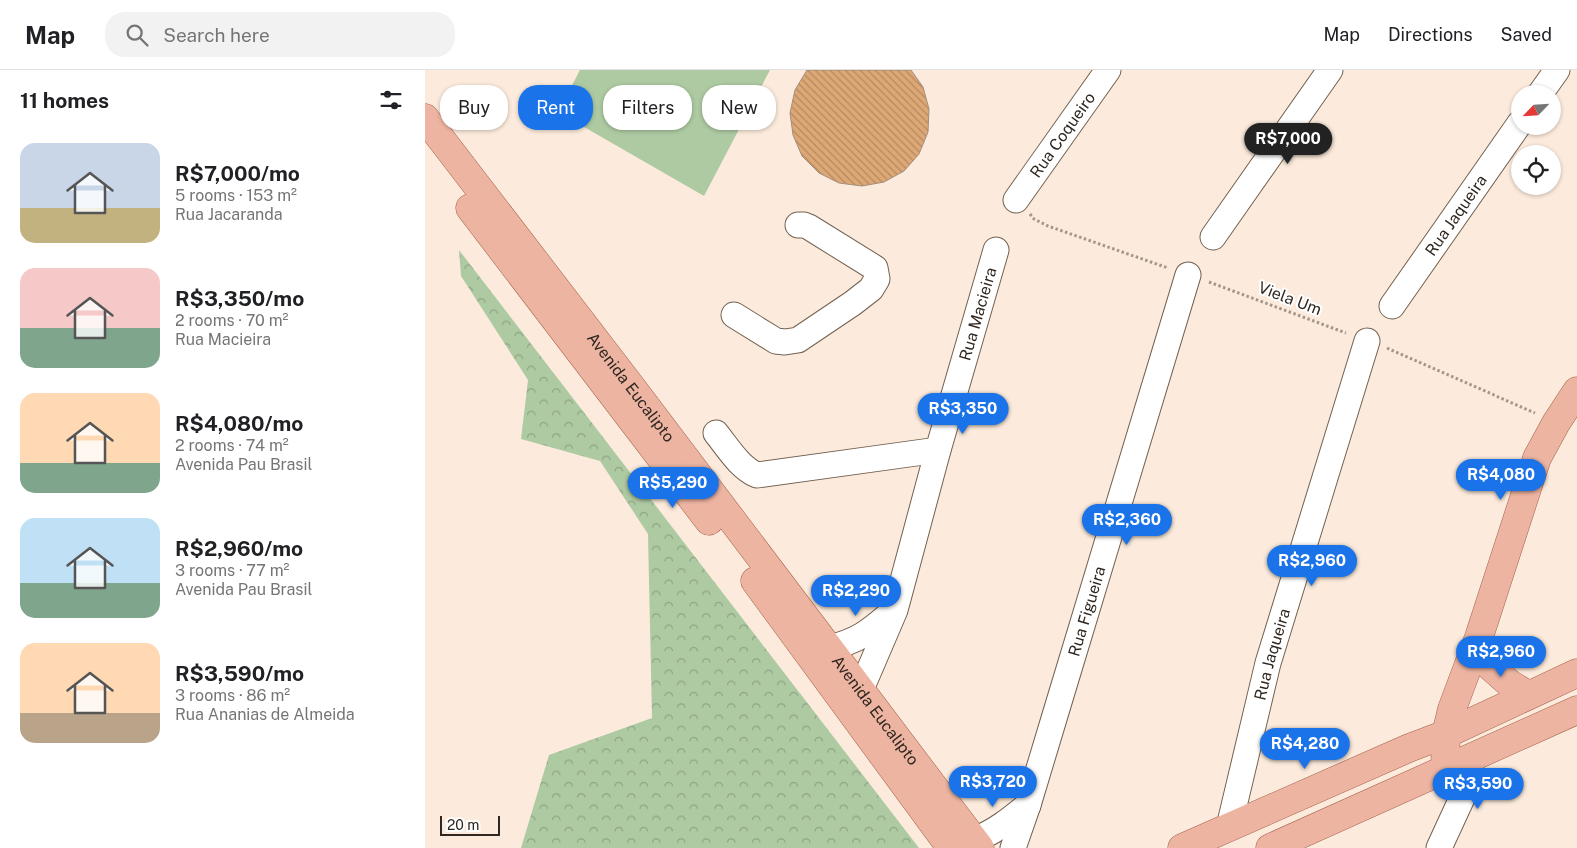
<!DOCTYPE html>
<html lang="en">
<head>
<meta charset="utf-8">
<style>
	:root { --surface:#fff; --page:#f2f2f2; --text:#202124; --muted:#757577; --line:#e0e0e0; --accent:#1a73e8 }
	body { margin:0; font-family:"Public Sans",sans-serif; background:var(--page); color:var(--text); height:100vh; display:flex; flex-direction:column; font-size:19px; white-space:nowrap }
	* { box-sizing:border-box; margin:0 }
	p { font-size:16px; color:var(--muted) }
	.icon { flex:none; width:28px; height:28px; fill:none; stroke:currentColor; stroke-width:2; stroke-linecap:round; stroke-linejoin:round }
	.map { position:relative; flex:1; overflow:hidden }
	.details { display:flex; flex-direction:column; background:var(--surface); width:425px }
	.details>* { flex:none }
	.top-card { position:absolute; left:15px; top:15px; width:475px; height:45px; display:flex; gap:10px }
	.needle { width:32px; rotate:245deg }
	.buttons { position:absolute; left:1086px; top:15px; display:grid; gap:10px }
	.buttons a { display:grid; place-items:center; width:50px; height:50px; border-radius:50%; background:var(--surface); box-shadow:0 1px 4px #0004; font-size:25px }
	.scale { position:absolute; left:15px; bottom:12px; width:60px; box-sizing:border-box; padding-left:5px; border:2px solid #2f2720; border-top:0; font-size:14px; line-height:18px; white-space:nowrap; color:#2f2720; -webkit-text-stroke:4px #fff; paint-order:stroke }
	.price { position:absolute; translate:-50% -42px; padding:0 11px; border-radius:18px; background:var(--accent); color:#fff; font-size:16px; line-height:32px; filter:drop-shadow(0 1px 2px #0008) }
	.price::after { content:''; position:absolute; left:50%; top:30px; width:15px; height:11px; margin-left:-8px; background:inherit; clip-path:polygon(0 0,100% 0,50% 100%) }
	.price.on { background:#222; color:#fff }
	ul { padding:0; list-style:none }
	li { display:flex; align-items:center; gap:15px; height:125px; padding:0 20px }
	li span { display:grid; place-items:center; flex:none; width:140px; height:100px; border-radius:15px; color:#555 }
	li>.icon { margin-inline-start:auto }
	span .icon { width:60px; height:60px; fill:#fffc; stroke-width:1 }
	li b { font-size:21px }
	h2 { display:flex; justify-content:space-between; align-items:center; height:60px; padding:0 20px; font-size:21px }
	.pill { padding:0 18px; border-radius:20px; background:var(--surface); box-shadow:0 1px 4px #0004; font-size:18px; line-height:45px }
	.pill.on { background:var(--accent); color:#fff }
	header { display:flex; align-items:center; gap:30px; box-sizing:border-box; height:70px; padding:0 25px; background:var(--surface); border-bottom:1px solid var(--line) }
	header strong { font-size:24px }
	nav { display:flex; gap:28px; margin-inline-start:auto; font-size:18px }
	.search { width:350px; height:45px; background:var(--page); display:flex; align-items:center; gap:12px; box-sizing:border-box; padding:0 18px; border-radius:20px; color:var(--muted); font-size:19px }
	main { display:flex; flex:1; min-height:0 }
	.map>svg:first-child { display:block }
</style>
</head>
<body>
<header>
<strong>Map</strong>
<div class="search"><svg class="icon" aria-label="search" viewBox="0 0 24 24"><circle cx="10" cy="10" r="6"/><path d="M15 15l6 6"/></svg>Search here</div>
<nav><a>Map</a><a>Directions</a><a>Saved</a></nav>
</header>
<main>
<section class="details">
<h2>11 homes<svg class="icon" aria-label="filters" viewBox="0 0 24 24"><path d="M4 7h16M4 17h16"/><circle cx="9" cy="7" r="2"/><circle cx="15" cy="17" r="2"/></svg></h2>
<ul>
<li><span style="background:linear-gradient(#c9d6e8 65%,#c2b280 0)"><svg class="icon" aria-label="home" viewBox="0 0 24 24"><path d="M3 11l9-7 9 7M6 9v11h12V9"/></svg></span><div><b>R$7,000/mo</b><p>5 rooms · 153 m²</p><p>Rua Jacaranda</p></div></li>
<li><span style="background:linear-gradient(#f6c9c9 60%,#7fa58c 0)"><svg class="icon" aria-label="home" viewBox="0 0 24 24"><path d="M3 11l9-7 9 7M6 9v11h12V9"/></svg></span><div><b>R$3,350/mo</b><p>2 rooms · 70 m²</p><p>Rua Macieira</p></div></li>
<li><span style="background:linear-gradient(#ffd9b3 70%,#7fa58c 0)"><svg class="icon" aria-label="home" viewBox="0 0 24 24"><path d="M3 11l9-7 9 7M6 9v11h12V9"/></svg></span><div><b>R$4,080/mo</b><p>2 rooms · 74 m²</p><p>Avenida Pau Brasil</p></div></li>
<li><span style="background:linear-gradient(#bfe0f5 65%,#7fa58c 0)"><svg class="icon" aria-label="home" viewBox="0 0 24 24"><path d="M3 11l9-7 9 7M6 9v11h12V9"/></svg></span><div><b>R$2,960/mo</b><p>3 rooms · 77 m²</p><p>Avenida Pau Brasil</p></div></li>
<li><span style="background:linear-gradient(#ffd9b3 70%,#b9a48a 0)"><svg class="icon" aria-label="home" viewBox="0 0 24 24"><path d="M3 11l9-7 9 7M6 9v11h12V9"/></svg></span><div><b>R$3,590/mo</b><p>3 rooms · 86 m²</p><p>Rua Ananias de Almeida</p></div></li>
</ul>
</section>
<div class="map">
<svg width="1152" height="778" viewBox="0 0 1152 778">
	<defs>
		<pattern id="forest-crowns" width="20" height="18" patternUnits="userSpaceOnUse" patternTransform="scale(1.25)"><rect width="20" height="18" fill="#aecaa2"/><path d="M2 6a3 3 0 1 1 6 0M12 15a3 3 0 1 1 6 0" fill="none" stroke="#8ea484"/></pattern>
		<pattern id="building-back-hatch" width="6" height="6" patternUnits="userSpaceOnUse" patternTransform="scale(1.25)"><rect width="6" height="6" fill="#dda876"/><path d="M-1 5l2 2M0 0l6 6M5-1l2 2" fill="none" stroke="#b48960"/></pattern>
	</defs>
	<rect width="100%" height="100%" fill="#fcebdc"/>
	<path fill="url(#forest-crowns)" d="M34,180L494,778H96L124,685L227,648L223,464L175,391L96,369L103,310L36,206Z"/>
	<path fill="#aecaa2" d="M155,0H345L279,126L133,42Z"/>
	<path fill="url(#building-back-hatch)" stroke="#a28e7d" d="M382,0H486L498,17L504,39L503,62L494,84L479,101L459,112L437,116L414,113L394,103L377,86L368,65L365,43L370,20Z"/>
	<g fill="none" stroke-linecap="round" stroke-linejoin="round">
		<defs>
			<g id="minor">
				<path d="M1115,24L1132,0"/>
				<path id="s1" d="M591,130L683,0"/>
				<path d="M788,167L905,0"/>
				<path id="s2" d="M967,236L1095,53"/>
				<path d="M309,245L351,271L360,272L373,270L428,233L446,219L452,209L450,198L384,157L379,155H373"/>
				<path d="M291,363C303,378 315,398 332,405L513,380"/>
				<path d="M404,578C433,571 444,562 466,543"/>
				<path id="s3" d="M428,638L470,540L513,380L571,180"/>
				<path id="s4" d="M804,757L843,593L942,271"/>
				<path d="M549,770C570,762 586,749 603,735"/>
				<path id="s5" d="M588,778L603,735L631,642L763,205"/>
				<path d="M1014,778L1037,728L1048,686"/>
			</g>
			<g id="major">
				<path id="s6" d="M0,48L208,319L555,778"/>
				<path d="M45,138L284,451"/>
				<path d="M330,511L526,778"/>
				<path d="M1057,589L1085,614L1103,625"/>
				<path d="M1020,698L1021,664L1027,639L1054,567L1112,388L1131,353L1152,321"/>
				<path d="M757,778L984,678L1021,664L1152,603"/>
				<path d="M845,778L1152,640"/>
			</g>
		</defs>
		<use href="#minor" stroke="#736150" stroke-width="27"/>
		<use href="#major" stroke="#a3624b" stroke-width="29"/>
		<path stroke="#a4968b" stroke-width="3" stroke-dasharray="2.5 2.5" stroke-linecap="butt" d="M605,144L609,149L623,156L743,198
			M784,212L921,263
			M962,278L1110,343"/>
		<use href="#minor" stroke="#fff" stroke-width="25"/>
		<use href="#major" stroke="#edb4a1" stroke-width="28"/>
	</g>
	<g text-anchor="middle" stroke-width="4" stroke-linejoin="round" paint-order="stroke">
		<g font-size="16" fill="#2f2720" stroke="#fff">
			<text dy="6" stroke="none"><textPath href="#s1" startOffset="80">Rua Coqueiro</textPath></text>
			<text dy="6" stroke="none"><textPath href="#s2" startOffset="111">Rua Jaqueira</textPath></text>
			<text transform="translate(865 228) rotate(21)" y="6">Viela Um</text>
			<text dy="6" stroke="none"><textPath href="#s3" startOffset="414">Rua Macieira</textPath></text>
			<text dy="6" stroke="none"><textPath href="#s6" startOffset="339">Avenida Eucalipto</textPath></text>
			<text dy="6" stroke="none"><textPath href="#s5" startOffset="248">Rua Figueira</textPath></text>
			<text dy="6" stroke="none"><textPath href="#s4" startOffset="178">Rua Jaqueira</textPath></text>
			<text dy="6" stroke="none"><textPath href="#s6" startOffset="744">Avenida Eucalipto</textPath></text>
		</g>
	</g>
</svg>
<div class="buttons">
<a><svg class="needle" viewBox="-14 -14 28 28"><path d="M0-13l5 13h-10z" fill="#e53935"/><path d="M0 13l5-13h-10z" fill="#757577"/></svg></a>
<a><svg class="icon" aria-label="locate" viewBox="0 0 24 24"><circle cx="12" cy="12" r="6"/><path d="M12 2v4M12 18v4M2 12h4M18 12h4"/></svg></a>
</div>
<div class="scale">20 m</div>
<b class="price on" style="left:863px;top:95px">R$7,000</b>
<b class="price" style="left:538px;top:365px">R$3,350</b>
<b class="price" style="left:1076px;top:431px">R$4,080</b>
<b class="price" style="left:248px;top:439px">R$5,290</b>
<b class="price" style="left:702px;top:476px">R$2,360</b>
<b class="price" style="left:887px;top:517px">R$2,960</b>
<b class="price" style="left:431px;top:547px">R$2,290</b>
<b class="price" style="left:1076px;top:608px">R$2,960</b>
<b class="price" style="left:880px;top:700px">R$4,280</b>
<b class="price" style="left:568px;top:738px">R$3,720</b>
<b class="price" style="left:1053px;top:740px">R$3,590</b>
<div class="top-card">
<a class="pill">Buy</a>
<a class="pill on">Rent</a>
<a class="pill">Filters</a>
<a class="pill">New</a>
</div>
</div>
</main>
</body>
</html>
